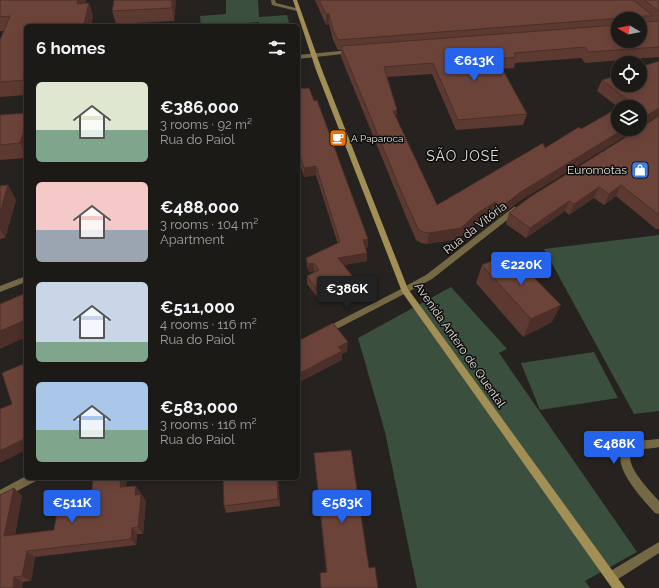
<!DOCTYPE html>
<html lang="en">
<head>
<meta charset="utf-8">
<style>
	:root { --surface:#1c1a17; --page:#292724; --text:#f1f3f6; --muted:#a0a1a1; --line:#3a3836; --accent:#2563eb }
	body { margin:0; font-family:Raleway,sans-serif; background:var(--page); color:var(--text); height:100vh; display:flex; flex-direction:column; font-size:15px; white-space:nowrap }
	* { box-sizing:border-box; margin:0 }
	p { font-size:13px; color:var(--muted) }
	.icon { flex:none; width:22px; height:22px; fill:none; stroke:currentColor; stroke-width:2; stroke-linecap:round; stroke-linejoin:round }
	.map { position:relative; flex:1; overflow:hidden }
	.side { position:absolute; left:24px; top:24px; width:276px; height:456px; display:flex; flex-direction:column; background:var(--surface); border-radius:6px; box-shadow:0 2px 10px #0003,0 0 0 1px var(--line) }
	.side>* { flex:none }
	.needle { width:26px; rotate:280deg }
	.tools { position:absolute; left:611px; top:12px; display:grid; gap:8px }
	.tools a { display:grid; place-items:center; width:36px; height:36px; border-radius:50%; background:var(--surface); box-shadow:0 2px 10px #0003,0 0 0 1px var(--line); font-size:20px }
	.price { position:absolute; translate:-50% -34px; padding:0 9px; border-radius:4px; background:var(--accent); color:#fff; font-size:13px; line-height:26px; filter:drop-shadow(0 1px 2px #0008) }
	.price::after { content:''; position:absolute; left:50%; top:24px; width:12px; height:9px; margin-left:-6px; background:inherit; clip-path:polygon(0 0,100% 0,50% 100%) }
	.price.on { background:#222; color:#fff }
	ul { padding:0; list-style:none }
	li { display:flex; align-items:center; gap:12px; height:100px; padding:0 12px }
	li span { display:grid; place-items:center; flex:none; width:112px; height:80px; border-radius:6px; color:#555 }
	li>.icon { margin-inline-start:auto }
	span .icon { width:48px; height:48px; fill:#fffc; stroke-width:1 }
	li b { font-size:17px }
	h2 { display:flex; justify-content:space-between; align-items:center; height:48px; padding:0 12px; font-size:17px }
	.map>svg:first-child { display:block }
</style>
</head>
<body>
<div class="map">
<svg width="659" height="588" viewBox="0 0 659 588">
	<rect width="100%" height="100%" fill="#26221f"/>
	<path fill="#3b4f3e" d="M226,0H258L259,17L287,15L290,26H260L259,22L201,26L200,16L226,14Z
		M659,235V411L634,414L544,249Z
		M451,287L507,349L499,353L637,552L585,581L590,588H417L385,432L358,338Z
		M594,352L618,398L540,410L521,363Z"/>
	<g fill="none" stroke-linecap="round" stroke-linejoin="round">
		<path fill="#746845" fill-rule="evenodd" d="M271,0H275L276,3L300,9L297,11L272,5Z"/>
		<path fill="#746845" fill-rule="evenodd" d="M350,50L352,51V53L298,59V55Z
			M514,207H517L521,209L432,279L408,292H402L401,290L402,288L426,275Z
			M26,276V282L0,292V286Z
			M659,439V447C652,449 640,448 634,452C619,460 653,494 659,501V514L655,513C644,500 604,461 628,444C634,440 651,440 659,439Z
			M659,542V553L615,581L611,582L607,581L606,577L607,573Z"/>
		<path fill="#746845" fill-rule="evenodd" d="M405,287L408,288L409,290L408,292L329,333L326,334L323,333L322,331L323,329Z
			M26,476V478H37L36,481L0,500V490Z"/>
		<path fill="#a28f55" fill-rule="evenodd" d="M293,0H297L322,70L408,289L625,588H612L402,292L316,70Z"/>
	</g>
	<path fill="#5c3a31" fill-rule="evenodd" d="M0,0H86L85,3H89L93,17L91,26H26V95L0,97V40L4,31H0Z
		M176,0L174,21L116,24L112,11Z
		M315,0H659V57L585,63L581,58L515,63L514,68L502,69L527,114L523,125L456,130L432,74L387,77L397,110L396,117L437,205L581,129H637L518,202L498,218L491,213L473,225L458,239L427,244L421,243L416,240L400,202L341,57V50H338L333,40L329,24L326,25ZM618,19H640L618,41Z
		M602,80L640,85V107H618L597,91Z
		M298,89L368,247L365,248L367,253V261L344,265L353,285L320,301L307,284V276L315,272L314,271L309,272L307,266L306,258L338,244L316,175L304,177L298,156Z
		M26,113V158L0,160V115Z
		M659,116V229H656L616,196L604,205L594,198L569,215L565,211L526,238L506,224L509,213Z
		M8,185L16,200L5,238L0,239V186Z
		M482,265L552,322L523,337L476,283Z
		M314,453L369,568L326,572Z
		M93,478H127L126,487L141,493V494L146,501L143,534H137L136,545L35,557L31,581L23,582L22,588H0L14,488L22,496L15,535L54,530L65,504L92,490Z
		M278,478L280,506L226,513L224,506Z"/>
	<path fill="#4b2f28" d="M78,0H86L82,18L77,4Z
		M172,0H176L174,21L172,8Z
		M89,3L93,17L91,26H84V24Z
		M326,14H329V24L326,25Z
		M659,108V116L640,127V120Z
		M397,110L396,121L393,111Z
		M26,124V155L20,143Z
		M624,129H637L518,202L498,218L501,207L522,191Z
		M316,166V175L304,177V168Z
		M8,185L16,200L5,238L0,229V212Z
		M621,185L616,196L604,205L609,194Z
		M599,187L594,198L569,215L574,204Z
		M569,201L565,211L526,238L530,228Z
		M495,202L491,213L473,225L458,239L427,244L429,233L476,214Z
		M368,239V247L362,248L363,240Z
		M367,253V261L338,266V258Z
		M314,263V271L309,272L308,264Z
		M353,277V285L320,301V293Z
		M561,305L552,322L523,337L531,319Z
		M26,320V337L0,349V331Z
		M348,342L347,352L342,354V360L298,383V374L338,347Z
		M26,438V450L0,463V451Z
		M121,478H127L125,494L120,487Z
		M277,478H278L280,506L278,499Z
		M136,486L141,493L140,502L135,495Z
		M14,488L22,496L13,542L4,536Z
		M141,494L146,501L143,534L138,527Z
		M132,528L137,534L136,545L131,539Z
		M27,551L35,557L31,581L22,576Z
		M14,577L23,582L22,588H13Z"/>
	<path fill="#6b4339" stroke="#4b2f28" d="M0,0H78L77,4L89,3L84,24L61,26H26V80L0,82V40L10,16L0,17Z
		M114,0H172V8L112,11Z
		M319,0H633L653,16H643L644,22L659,21V47L588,52L585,47L514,53L516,57L497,59L527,114L458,120L433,63L384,67L397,110L393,111L437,205L543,143L545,148L579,127L581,129L618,108V129H624L522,191L501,207L495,202L476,214L461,228L429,233L423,232L418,229L401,191L341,46L618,25V41H640V19H623L622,18L338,40L333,30L329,14H326Z
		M644,0H659V11Z
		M659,61V108L640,120V107H621L631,102L602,80L618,75V85H640V67Z
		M309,88L314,101L317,100L368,239L363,240L367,253L338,258L353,277L320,293L307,276L319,270L314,263L308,264L306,258L340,242L316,166L304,168L298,149V89Z
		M26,113V124L20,143L0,145V115Z
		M659,116V215L621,185L609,194L599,187L574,204L569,201L530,228L509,213L530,197L639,129H640V128Z
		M8,185L0,212V186Z
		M510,253L561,305L531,319L482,265Z
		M26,293V320L0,331V304Z
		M333,323L348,342L338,347L342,351L298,374V341Z
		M23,364L26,372V438L0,451V409L12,404L2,373Z
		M351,450L369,568L375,567L378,588H321L320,573L327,572L314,453Z
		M93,478H121L120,487L136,486L135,495L141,494L138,527L132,528L131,539L27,551L22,576L14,577L13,588H0V495L14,488L4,536L54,530L58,505L65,504L67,493L92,490Z
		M223,478H277L278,499L224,506Z"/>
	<defs>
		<symbol id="cafe-square" viewBox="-11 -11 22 22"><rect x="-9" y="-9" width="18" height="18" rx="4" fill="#e8710a" stroke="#0e0c0b"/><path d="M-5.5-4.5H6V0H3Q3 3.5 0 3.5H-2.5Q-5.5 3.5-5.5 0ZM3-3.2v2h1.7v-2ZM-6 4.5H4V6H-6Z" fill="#fff"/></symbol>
		<symbol id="shop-square" viewBox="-11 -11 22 22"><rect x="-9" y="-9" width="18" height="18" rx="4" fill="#3f7fe0" stroke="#0e0c0b"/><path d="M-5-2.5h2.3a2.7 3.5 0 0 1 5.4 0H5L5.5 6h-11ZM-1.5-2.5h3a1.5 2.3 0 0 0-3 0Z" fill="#fff"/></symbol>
	</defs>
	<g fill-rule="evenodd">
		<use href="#cafe-square" x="328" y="128" width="20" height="20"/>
		<use href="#shop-square" x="630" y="160" width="20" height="20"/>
	</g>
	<g text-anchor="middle" stroke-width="3" stroke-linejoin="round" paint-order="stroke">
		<g font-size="10" fill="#e2e0dd" stroke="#0e0c0b" text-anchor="start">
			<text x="351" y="142">A Paparoca</text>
		</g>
		<g font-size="12" fill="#e2e0dd" stroke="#0e0c0b" text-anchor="end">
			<text x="627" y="174">Euromotas</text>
		</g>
		<g font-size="12" fill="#e2e0dd" stroke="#0e0c0b">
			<text transform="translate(475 228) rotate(-38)" y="4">Rua da Vitória</text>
			<text transform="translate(460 345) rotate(55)" y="4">Avenida Antero de Quental</text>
		</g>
		<g font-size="14" letter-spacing="1" fill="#e2e0dd" stroke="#0e0c0b">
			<text x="463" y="161">SÃO JOSÉ</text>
		</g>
	</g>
</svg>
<div class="tools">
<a><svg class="needle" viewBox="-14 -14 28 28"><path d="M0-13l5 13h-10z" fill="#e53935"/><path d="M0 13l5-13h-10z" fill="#a0a1a1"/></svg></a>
<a><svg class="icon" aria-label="locate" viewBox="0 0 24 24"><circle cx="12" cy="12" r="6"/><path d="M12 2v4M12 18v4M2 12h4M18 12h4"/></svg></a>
<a><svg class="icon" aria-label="layers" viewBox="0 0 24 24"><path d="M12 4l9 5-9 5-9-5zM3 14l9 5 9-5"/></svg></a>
</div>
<b class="price" style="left:474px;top:82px">€613K</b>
<b class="price" style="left:521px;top:286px">€220K</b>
<b class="price on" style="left:347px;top:310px">€386K</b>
<b class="price" style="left:614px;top:465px">€488K</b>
<b class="price" style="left:72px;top:524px">€511K</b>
<b class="price" style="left:342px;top:524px">€583K</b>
<section class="side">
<h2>6 homes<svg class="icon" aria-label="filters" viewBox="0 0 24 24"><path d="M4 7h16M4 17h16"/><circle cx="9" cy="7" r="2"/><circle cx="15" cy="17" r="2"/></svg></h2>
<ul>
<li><span style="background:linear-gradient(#dfe7d0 60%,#7fa58c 0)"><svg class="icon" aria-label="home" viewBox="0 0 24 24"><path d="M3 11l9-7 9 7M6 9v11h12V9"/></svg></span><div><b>€386,000</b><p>3 rooms · 92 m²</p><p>Rua do Paiol</p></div></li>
<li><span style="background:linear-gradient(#f6c9c9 60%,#9aa5b1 0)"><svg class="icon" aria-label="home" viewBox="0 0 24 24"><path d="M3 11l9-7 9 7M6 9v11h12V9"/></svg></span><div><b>€488,000</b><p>3 rooms · 104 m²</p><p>Apartment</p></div></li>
<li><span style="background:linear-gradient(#c9d6e8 75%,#7fa58c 0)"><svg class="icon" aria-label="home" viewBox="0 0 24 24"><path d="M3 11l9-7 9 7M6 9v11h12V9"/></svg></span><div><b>€511,000</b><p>4 rooms · 116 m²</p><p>Rua do Paiol</p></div></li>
<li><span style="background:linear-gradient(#a9c7e8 60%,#7fa58c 0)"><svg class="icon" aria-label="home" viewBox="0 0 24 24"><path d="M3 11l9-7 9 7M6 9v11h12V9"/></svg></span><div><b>€583,000</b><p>3 rooms · 116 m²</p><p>Rua do Paiol</p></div></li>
</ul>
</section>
</div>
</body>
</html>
